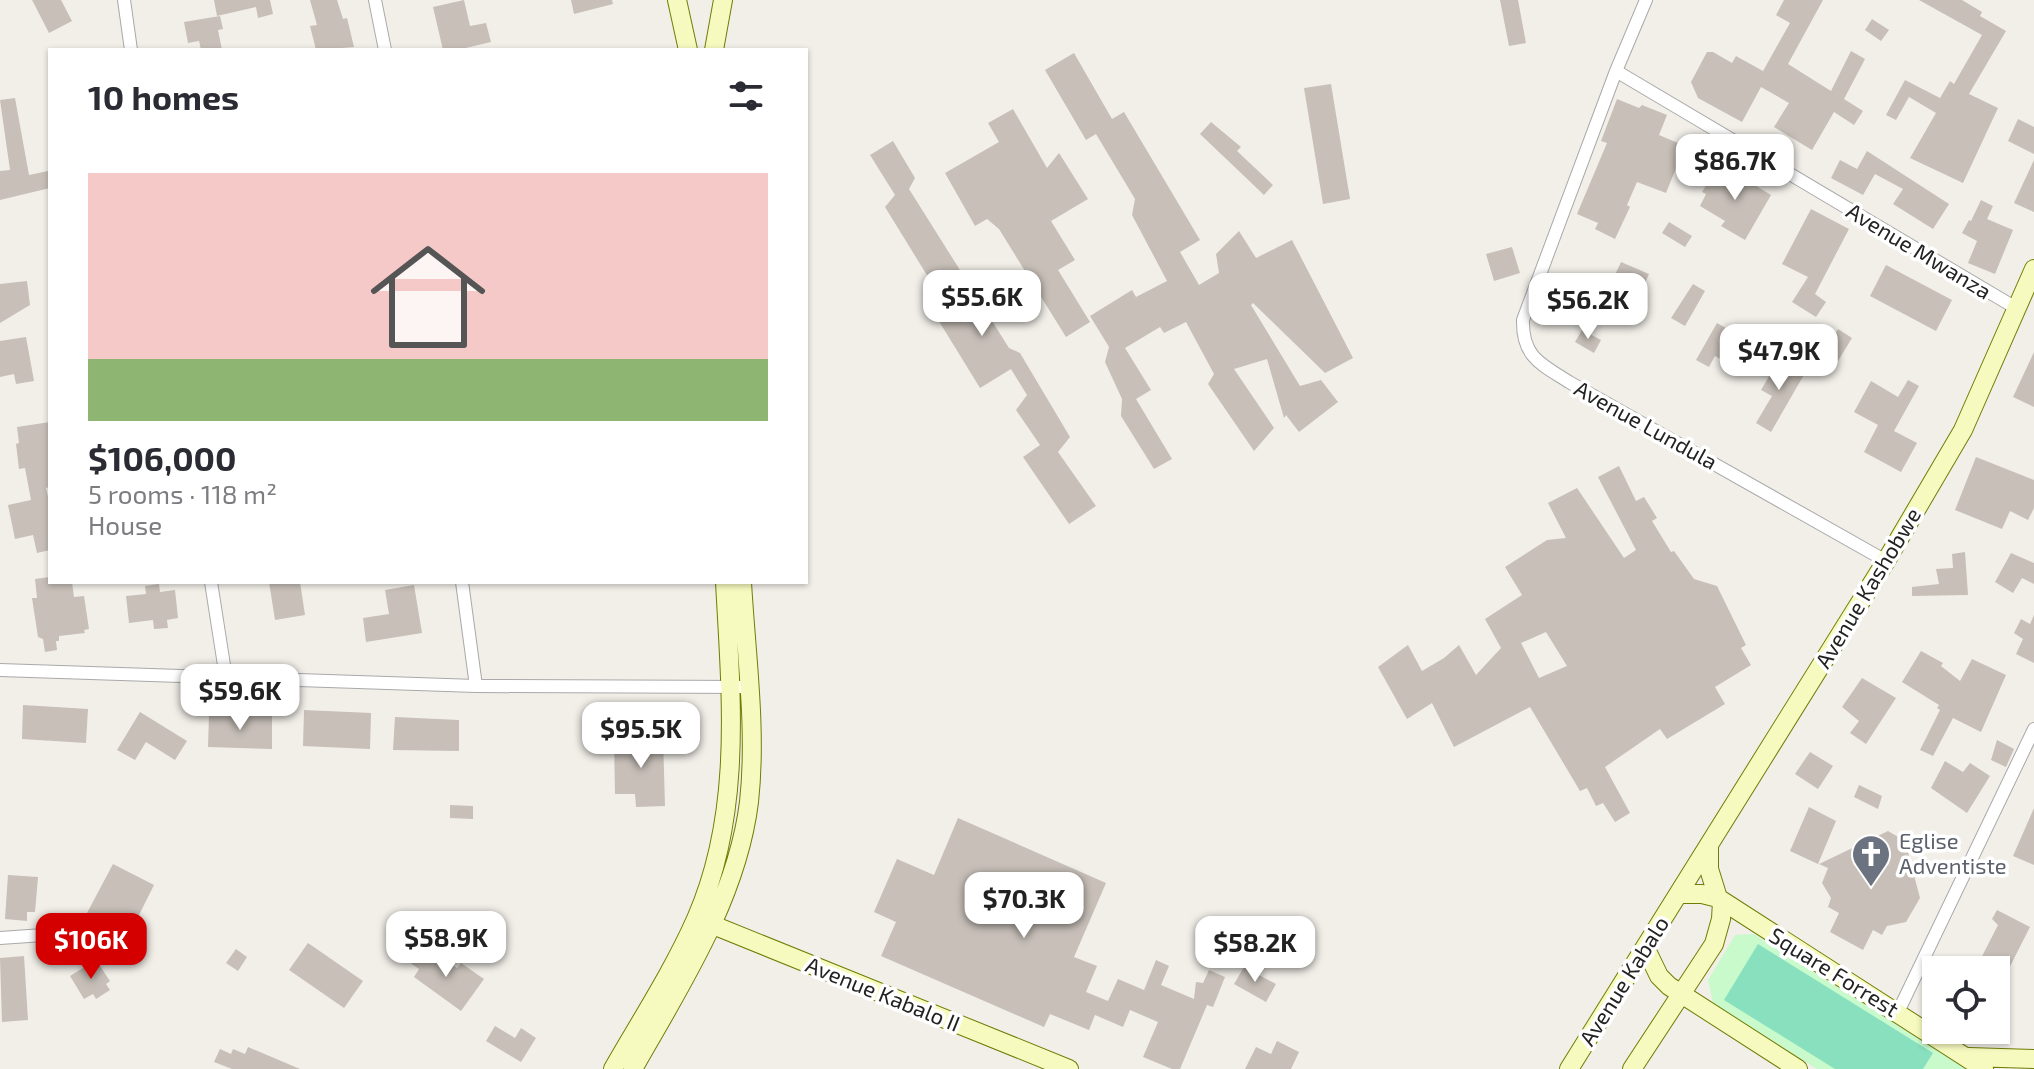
<!DOCTYPE html>
<html lang="en">
<head>
<meta charset="utf-8">
<style>
	:root { --surface:#fff; --page:#f7f7f7; --text:#2b2b33; --muted:#7c7c81; --accent:#d40000 }
	body { margin:0; font-family:"Exo 2",sans-serif; background:var(--page); color:var(--text); height:100vh; display:flex; flex-direction:column; font-size:30px; white-space:nowrap }
	* { box-sizing:border-box; margin:0 }
	p { font-size:26px; color:var(--muted) }
	.icon { flex:none; width:44px; height:44px; fill:none; stroke:currentColor; stroke-width:2; stroke-linecap:round; stroke-linejoin:round }
	.map { position:relative; flex:1; overflow:hidden }
	.sheet { position:absolute; left:48px; top:48px; width:760px; height:536px; display:flex; flex-direction:column; background:var(--surface); border-radius:0px; box-shadow:0 2px 6px #0004 }
	.sheet>* { flex:none }
	.buttons { position:absolute; left:1922px; top:956px; display:grid; gap:16px }
	.buttons a { display:grid; place-items:center; width:88px; height:88px; border-radius:0px; background:var(--surface); box-shadow:0 2px 6px #0004; font-size:40px }
	.price { position:absolute; translate:-50% -68px; padding:0 18px; border-radius:16px; background:#fff; color:#222; font-size:26px; line-height:52px; filter:drop-shadow(0 2px 4px #0008) }
	.price::after { content:''; position:absolute; left:50%; top:48px; width:24px; height:18px; margin-left:-12px; background:inherit; clip-path:polygon(0 0,100% 0,50% 100%) }
	.price.on { background:var(--accent); color:#fff }
	ul { padding:0; list-style:none }
	li { display:grid; align-content:center; gap:16px; height:424px; padding:0 40px }
	li span { display:grid; place-items:center; height:248px; border-radius:0px; color:#555 }
	li>.icon { margin-inline-start:auto }
	span .icon { width:144px; height:144px; fill:#fffc; stroke-width:1 }
	li b { font-size:34px }
	h2 { display:flex; justify-content:space-between; align-items:center; height:96px; padding:0 40px; font-size:34px }
	.map>svg:first-child { display:block }
</style>
</head>
<body>
<div class="map">
<svg width="2034" height="1069" viewBox="0 0 2034 1069">
	<rect width="100%" height="100%" fill="#f2efe9"/>
	<path fill="#c8facc" d="M1754,934L1966,1069H1817L1713,1003L1708,980L1735,935Z"/>
	<path fill="#88e0be" d="M1758,944L1933,1053L1923,1069H1835L1724,1000Z"/>
	<path fill="#c7bfb8" fill-rule="evenodd" d="M32,0H61L72,21L49,33Z
		M214,0H270L273,14L258,18L256,7L217,16Z
		M310,0H337L343,19L347,18L354,47L316,50L310,26L317,25Z
		M464,0L470,26L486,23L491,42L457,50H443L433,7Z
		M571,0H612L613,4L574,14Z
		M1500,0H1518L1526,43L1509,46Z
		M1784,0H1823L1788,64L1831,91L1851,51L1865,59L1844,99L1863,111L1854,125L1834,112L1812,150L1774,127L1789,103L1761,87L1742,122L1698,98L1691,82L1707,52H1713L1732,63L1736,56L1763,71L1790,23L1776,15Z
		M1919,0H1962L1982,12L1980,16L2006,31L1969,94L1998,108L1963,183L1910,158L1936,113L1909,97L1896,120L1886,115L1905,80L1940,98L1950,81L1954,84L1982,35Z
		M220,16L223,29L218,30L222,50H201L199,41L188,43L184,22Z
		M1872,19L1889,30L1881,41L1865,30Z
		M1074,53L1112,119L1124,112L1200,240L1180,252L1199,285L1219,273L1216,254L1239,231L1256,258L1292,240L1353,358L1325,373L1253,303L1251,305L1300,386L1321,380L1338,402L1299,432L1286,415L1284,418L1267,359L1234,369L1274,428L1254,451L1208,384L1214,374L1186,322L1164,333L1160,327L1125,348L1151,390L1136,399L1172,459L1154,469L1121,416L1122,399L1105,362L1109,347L1090,316L1132,290L1136,297L1167,281L1132,215L1135,199L1096,134L1086,140L1045,70Z
		M1331,84L1350,199L1323,204L1304,88Z
		M15,98L29,175L48,171L50,188L0,200V171L10,170L0,100Z
		M1617,99L1639,108L1642,105L1667,115L1659,135L1685,146L1666,193L1637,182L1627,205L1630,207L1615,239L1595,229L1598,223L1577,214L1607,143L1601,141Z
		M1013,109L1047,168L1059,153L1088,199L1051,221L1075,260L1058,270L1090,322L1066,337L999,229L987,219L975,226L945,173L999,142L988,123Z
		M2018,119L2034,127V154L2008,141Z
		M1211,122L1241,147L1237,151L1273,185L1264,195L1200,134Z
		M893,141L915,178L909,189L1009,348L1020,353L1070,437L1058,452L1096,506L1069,524L1023,457L1040,445L1016,410L1027,395L1011,369L980,388L937,318L949,311L885,207L895,195L870,155Z
		M1867,151L1949,204L1933,229L1893,204L1903,189L1875,174L1863,195L1831,178L1840,160L1857,169Z
		M2034,160V212L2014,203Z
		M1725,167L1771,195L1745,240L1721,226L1725,221L1700,206L1706,194L1702,192L1710,179L1716,183Z
		M1981,200L1993,206L1987,219L2013,230L1995,274L1968,263L1977,241L1962,233L1969,220L1971,221Z
		M1811,209L1849,229L1815,294L1826,302L1816,317L1792,302L1808,277L1782,264Z
		M1669,222L1692,236L1685,247L1662,233Z
		M1512,247L1520,273L1494,281L1486,254Z
		M1621,262L1649,274L1635,305L1607,292Z
		M1886,265L1952,300L1936,331L1870,296Z
		M27,281L30,305L0,323V284Z
		M1582,281L1599,288L1590,308L1574,300Z
		M1693,284L1705,291L1685,326L1671,318Z
		M1717,323L1745,339L1742,346L1750,351L1740,370L1715,356L1709,367L1696,360Z
		M1838,329L1852,338L1838,361L1825,353Z
		M1582,330L1601,340L1594,353L1575,342Z
		M26,337L34,381L16,384L14,374L0,377V341Z
		M2034,352V407L2013,397Z
		M1780,358L1805,373L1771,432L1756,423L1772,396L1761,390Z
		M1908,380L1919,386L1894,431L1917,443L1901,472L1864,452L1878,425L1854,412L1871,381L1898,397Z
		M50,422V487L46,488L50,506V550L37,553L33,535L15,539L8,505L31,500L25,468L19,469L16,444L19,443L17,427Z
		M1976,457L2034,480V508L2028,520L2010,511L2002,529L1955,510Z
		M1619,466L1636,501L1644,497L1657,518L1652,521L1671,552L1674,551L1694,579L1717,586L1746,645L1741,648L1751,665L1715,687L1725,704L1667,739L1660,729L1605,767L1630,813L1615,822L1603,803L1596,806L1587,788L1580,791L1530,707L1454,747L1432,703L1407,719L1378,667L1408,645L1422,671L1444,658L1459,645L1476,675L1501,648L1485,619L1522,595L1505,567L1547,540L1566,538L1548,503L1577,488L1624,558L1636,550L1598,477ZM1546,632L1567,666L1539,678L1521,643Z
		M1965,552L1968,595L1912,596V587L1939,584L1936,569L1953,568L1952,554Z
		M2011,553L2034,563V584L2022,578L2013,593L1995,582Z
		M50,577V582H72L74,597L84,596L89,629L84,630L85,633L59,636V641H56L57,650L45,652L43,639L38,637L32,598H37L35,579Z
		M269,582H300L305,615L275,620Z
		M159,584L160,592L175,590L178,618L167,620L168,628L154,629L153,620L129,623L126,596L146,594L145,586Z
		M414,585L422,633L366,642L363,618L389,614L385,590Z
		M2034,615V663L2016,654L2023,639L2014,633L2021,619L2030,624Z
		M1921,651L1943,663L1941,666L1960,681L1972,659L2006,675L1981,732L1953,718L1933,756L1920,750L1940,710L1937,708L1939,705L1902,682Z
		M1862,678L1896,698L1866,744L1850,733L1859,721L1842,707Z
		M23,705L88,709L86,743L22,739Z
		M304,710L371,713L370,749L303,746Z
		M140,712L187,741L175,760L146,742L135,760L117,750Z
		M209,715L272,716V749L208,747Z
		M395,717L459,720V751L393,750Z
		M663,737L665,806L636,807L635,794H615L614,739Z
		M1997,740L2014,749L2006,767L1991,760Z
		M1810,752L1833,766L1818,789L1795,774Z
		M1945,761L1963,772L1970,763L1990,776L1967,813L1931,788Z
		M1859,785L1882,796L1878,809L1854,797Z
		M450,805L473,806V819L450,818Z
		M1809,807L1836,821L1818,864L1790,851Z
		M2034,808V865L2013,856Z
		M958,818L1106,883L1074,957L1097,966L1086,992L1108,1001L1118,979L1144,990L1156,960L1169,966L1161,985L1194,999L1196,982L1203,983L1209,970L1225,977L1213,1007L1207,1005L1180,1069H1172L1143,1057L1158,1022L1130,1010L1123,1027L1095,1015L1089,1030L1050,1014L1044,1027L881,956L896,922L874,912L897,859L934,875Z
		M1888,831L1905,841L1920,898L1906,922L1887,926L1882,935L1873,930L1863,950L1830,932L1839,913L1828,907L1831,898L1822,883L1828,868L1819,864Z
		M113,864L154,885L129,935L87,913Z
		M8,875L38,877L35,912H27V921L5,919Z
		M1997,910L2030,927L1996,994V970H1975L1998,925L1992,919Z
		M308,943L363,981L344,1008L289,970Z
		M419,948L433,959L436,954L457,968L461,963L484,979L461,1011L414,977L419,969L409,962Z
		M236,949L247,957L238,971L226,963Z
		M24,956L28,1020L2,1022L0,958Z
		M96,960L110,981L106,984L110,990L96,999L93,994L84,999L70,976Z
		M1244,967L1276,984L1266,1002L1234,984Z
		M495,1026L515,1038L521,1028L536,1038L521,1062L486,1041Z
		M1277,1041L1299,1052L1291,1069H1245L1256,1047L1271,1054Z
		M248,1047L300,1069H232L214,1062L220,1049L231,1054L233,1049L245,1054Z"/>
	<g fill="none" stroke-linecap="round" stroke-linejoin="round">
		<defs>
			<path id="street" d="M124,0L131,50
				M375,0L385,50
				M1646,0L1616,71L1523,320C1522,357 1541,364 1569,382L1886,561
				M1616,71L2016,308
				M211,582L226,678
				M462,582L476,686
				M0,670L476,686L748,687
				M0,938L72,933
				M1898,1012L2034,729"/>
			<path id="secondary" d="M677,0L688,50
				M714,50L723,0
				M1709,847V869L1718,898
				M1678,894H1702L1718,898L1984,1069
				M703,921L1069,1069
				M1645,947L1659,976L1669,986L1798,1069
				M1969,1057L2034,1059
				M613,1069C641,1020 673,971 696,919C743,812 731,696 725,582
				M633,1069C680,986 737,899 749,802C757,730 746,654 742,582
				M1569,1069L1886,561L1963,430L2034,269
				M1632,1069L1714,944L1721,919L1722,901"/>
		</defs>
		<use href="#street" stroke="#a9a9a9" stroke-width="14"/>
		<use href="#secondary" stroke="#707d05" stroke-width="20"/>
		<use href="#street" stroke="#fff" stroke-width="12"/>
		<use href="#secondary" stroke="#f7fabf" stroke-width="18"/>
	</g>
	<defs>
		<symbol id="church-pin" viewBox="-11 -11 22 30"><path d="M0 17L-7.5 6A9.5 9.5 0 1 1 7.5 6Z" fill="#6b7280" stroke="#fff"/><path d="M-1.2-6h2.4v3.5h3.3v2.4h-3.3V6h-2.4V-.1h-3.3v-2.4h3.3Z" fill="#fff"/></symbol>
	</defs>
	<g fill-rule="evenodd">
		<use href="#church-pin" x="1849" y="832" width="44" height="60"/>
	</g>
	<g text-anchor="middle" stroke-width="7" stroke-linejoin="round" paint-order="stroke">
		<g font-size="22" fill="#222" stroke="#fff">
			<text transform="translate(1919 251) rotate(31)" y="8">Avenue Mwanza</text>
			<text transform="translate(1646 425) rotate(29)" y="8">Avenue Lundula</text>
			<text transform="translate(1868 588) rotate(-59)" y="8">Avenue Kashobwe</text>
			<text transform="translate(1834 972) rotate(32)" y="8">Square Forrest</text>
			<text transform="translate(1624 981) rotate(-58)" y="8">Avenue Kabalo</text>
			<text transform="translate(883 994) rotate(22)" y="8">Avenue Kabalo II</text>
		</g>
		<g font-size="22" fill="#5b616d" stroke="#fff" text-anchor="start">
			<text x="1899" y="849">Eglise<tspan x="1899" dy="25">Adventiste</tspan></text>
		</g>
	</g>
</svg>
<div class="buttons">
<a><svg class="icon" aria-label="locate" viewBox="0 0 24 24"><circle cx="12" cy="12" r="6"/><path d="M12 2v4M12 18v4M2 12h4M18 12h4"/></svg></a>
</div>
<b class="price" style="left:1735px;top:202px">$86.7K</b>
<b class="price" style="left:982px;top:338px">$55.6K</b>
<b class="price" style="left:1588px;top:341px">$56.2K</b>
<b class="price" style="left:1779px;top:392px">$47.9K</b>
<b class="price" style="left:240px;top:732px">$59.6K</b>
<b class="price" style="left:641px;top:770px">$95.5K</b>
<b class="price" style="left:1024px;top:940px">$70.3K</b>
<b class="price" style="left:446px;top:979px">$58.9K</b>
<b class="price on" style="left:91px;top:981px">$106K</b>
<b class="price" style="left:1255px;top:984px">$58.2K</b>
<section class="sheet">
<h2>10 homes<svg class="icon" aria-label="filters" viewBox="0 0 24 24"><path d="M4 7h16M4 17h16"/><circle cx="9" cy="7" r="2"/><circle cx="15" cy="17" r="2"/></svg></h2>
<ul>
<li><span style="background:linear-gradient(#f6c9c9 75%,#8fb573 0)"><svg class="icon" aria-label="home" viewBox="0 0 24 24"><path d="M3 11l9-7 9 7M6 9v11h12V9"/></svg></span><div><b>$106,000</b><p>5 rooms · 118 m²</p><p>House</p></div></li>
</ul>
</section>
</div>
</body>
</html>
